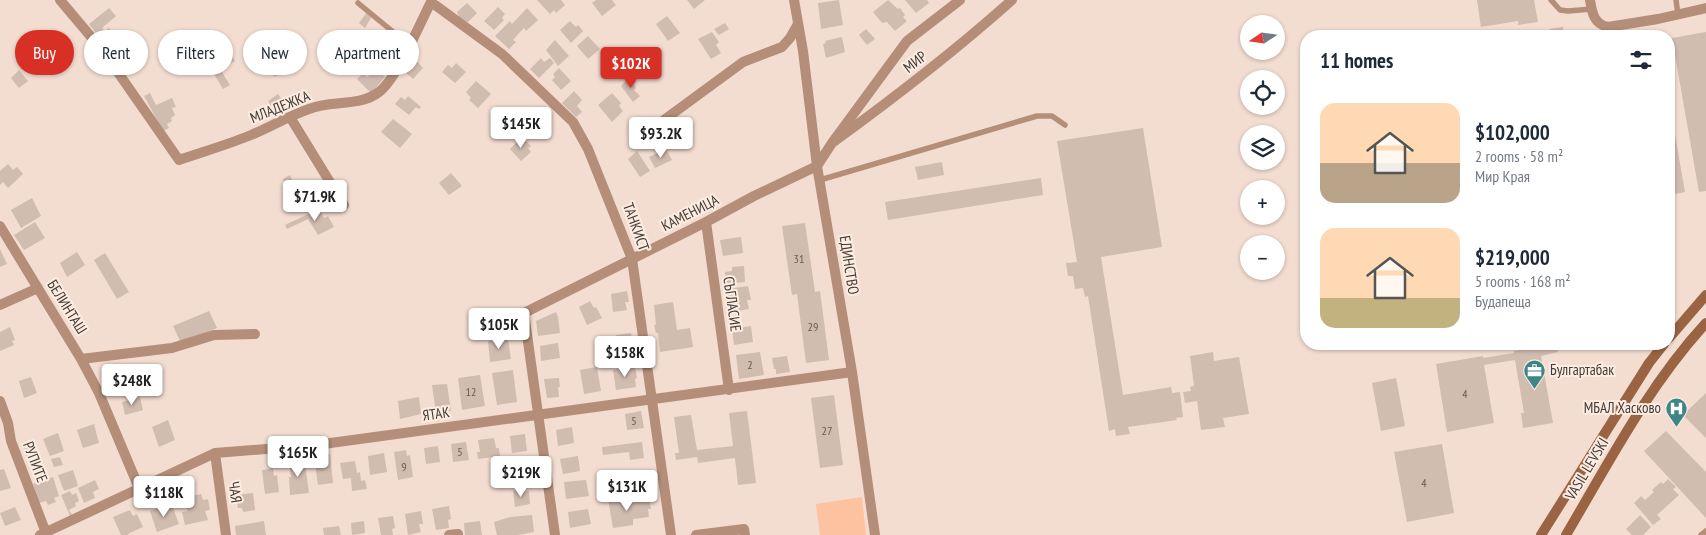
<!DOCTYPE html>
<html lang="en">
<head>
<meta charset="utf-8">
<style>
	:root { --surface:#fff; --page:#f6f6f7; --text:#1f2937; --muted:#747a83; --accent:#d93025 }
	body { margin:0; font-family:"PT Sans Narrow",sans-serif; background:var(--page); color:var(--text); height:100vh; display:flex; flex-direction:column; font-size:19px; white-space:nowrap }
	* { box-sizing:border-box; margin:0 }
	p { font-size:16px; color:var(--muted) }
	.icon { flex:none; width:28px; height:28px; fill:none; stroke:currentColor; stroke-width:2; stroke-linecap:round; stroke-linejoin:round }
	.map { position:relative; flex:1; overflow:hidden }
	.drawer { position:absolute; left:1300px; top:30px; width:375px; height:320px; display:flex; flex-direction:column; background:var(--surface); border-radius:20px; box-shadow:0 1px 4px #0004 }
	.drawer>* { flex:none }
	.top-card { position:absolute; left:15px; top:30px; width:475px; height:45px; display:flex; gap:10px }
	.needle { width:32px; rotate:257deg }
	.tools { position:absolute; left:1240px; top:15px; display:grid; gap:10px }
	.tools a { display:grid; place-items:center; width:45px; height:45px; border-radius:50%; background:var(--surface); box-shadow:0 1px 4px #0004; font-size:25px }
	.price { position:absolute; translate:-50% -42px; padding:0 11px; border-radius:5px; background:#fff; color:#222; font-size:16px; line-height:32px; filter:drop-shadow(0 1px 2px #0008) }
	.price::after { content:''; position:absolute; left:50%; top:30px; width:15px; height:11px; margin-left:-8px; background:inherit; clip-path:polygon(0 0,100% 0,50% 100%) }
	.price.selected { background:var(--accent); color:#fff }
	ul { padding:0; list-style:none }
	li { display:flex; align-items:center; gap:15px; height:125px; padding:0 20px }
	li span { display:grid; place-items:center; flex:none; width:140px; height:100px; border-radius:15px; color:#555 }
	li>.icon { margin-inline-start:auto }
	span .icon { width:60px; height:60px; fill:#fffc; stroke-width:1 }
	li b { font-size:21px }
	h2 { display:flex; justify-content:space-between; align-items:center; height:60px; padding:0 20px; font-size:21px }
	.tag { padding:0 18px; border-radius:22px; background:var(--surface); box-shadow:0 1px 4px #0004; font-size:18px; line-height:45px }
	.tag.selected { background:var(--accent); color:#fff }
	.map>svg:first-child { display:block }
</style>
</head>
<body>
<div class="map">
<svg width="1706" height="535" viewBox="0 0 1706 535">
	<rect width="100%" height="100%" fill="#f3ddd1"/>
	<path fill="#fdc29f" d="M862,497L866,535H820L816,504Z"/>
	<path fill="#d1bcb0" d="M537,0H561L565,5L556,13L554,10L550,14Z
		M596,0H612L616,5L602,16L592,3Z
		M687,0H705L694,9Z
		M839,0L843,25L821,29L818,3Z
		M888,0L898,9L900,8L905,15L903,17L907,21L895,31L887,22L882,23L873,12Z
		M905,0H927L929,3L916,13Z
		M1477,0H1534L1538,22L1518,25V21L1481,27Z
		M467,3L477,13L467,23L459,17L457,12Z
		M498,7L505,14L502,18L504,20L494,30L484,21Z
		M109,8L116,16L102,28L105,31L109,28L116,37L105,45L89,24Z
		M527,8L538,20L526,31L524,28L520,32L513,40L516,42L509,49L495,36L510,21L512,24Z
		M367,12L372,16L365,28L359,23Z
		M667,16L680,33L668,41L656,24Z
		M570,21L576,27L578,25L583,31L571,43L560,30Z
		M725,23L729,29L719,35L714,29Z
		M1563,27L1564,36H1550L1549,29Z
		M866,29L875,39L867,45L859,35Z
		M712,32L719,42L716,45L721,53L711,59L698,39Z
		M1706,32V191L1699,192L1672,38Z
		M588,36L600,49L588,59L577,46Z
		M842,37L845,52L826,58L823,44L826,43L825,41Z
		M555,40L569,56L558,66L546,50Z
		M231,54L235,61L220,69L230,85L223,89L209,66Z
		M541,58L544,62L550,58L554,63L539,78L530,69Z
		M416,60L423,68L413,79L406,73Z
		M275,63L282,71L275,77L268,68L269,66L271,68Z
		M456,63L466,72L455,83L442,72L448,65L452,68Z
		M559,68L571,81L561,90L552,80L555,77L553,74Z
		M376,69L385,77L371,93L357,79L363,73L367,77Z
		M19,70L28,81L19,88L11,78Z
		M631,75L636,82L634,84L636,88L634,90L640,96L633,102L621,86Z
		M476,81L491,94L478,108L469,100L471,98L466,92Z
		M574,91L582,100L577,106L582,112L576,117L562,103Z
		M150,93L156,105L172,98L176,107L172,108L175,115L171,118L172,121L167,124L169,128L163,131L144,96Z
		M612,93L621,103L619,106L623,111L612,122L598,105Z
		M278,94L286,105L276,113L268,101Z
		M408,96L421,107L419,109L416,107L409,115L395,104L401,97L405,100Z
		M1670,106L1685,192L1669,195V107Z
		M393,119L412,134L400,148L381,132Z
		M1143,128L1162,247L1101,257L1123,395L1171,387L1172,393L1180,392L1183,417L1176,418L1177,420L1128,427L1130,434L1116,436L1115,429L1109,431L1088,296L1085,297L1083,288L1075,289L1073,276H1068L1066,263L1077,262L1057,141Z
		M522,137L531,146L528,148L531,152L521,161L510,149Z
		M666,149L672,160L655,168L649,157Z
		M637,151L650,171L640,177L628,159Z
		M942,162L944,175L918,180L915,167Z
		M8,164L13,170L17,167L23,174L8,188L3,182L0,185V171Z
		M451,173L462,186L449,195L439,183Z
		M290,175L297,192L290,196L283,179Z
		M1041,178L1043,195L888,220L885,202Z
		M32,198L41,216L21,228L11,210Z
		M319,209L324,218L328,216L334,227L318,235L308,219L287,229L285,225Z
		M35,222L45,238L24,250L14,235Z
		M805,223L815,292L820,291L829,360L806,363L797,294L792,295L782,226Z
		M741,237L743,253L723,256L720,240Z
		M0,249L7,264L0,267Z
		M77,252L85,265L67,277L60,263Z
		M105,253L129,292L117,299L94,260Z
		M744,266L745,282L726,284L725,272L732,271V267Z
		M748,286L751,300H747L749,309L731,312L727,289Z
		M627,291L629,302H625L627,310L613,312L611,294Z
		M590,301L594,308L596,307L602,318L587,325L579,307Z
		M673,302L677,330L690,328L693,347L660,352L658,333H656L654,325H656L654,305Z
		M209,311L217,328L181,343L173,326Z
		M556,312L558,317L560,333L538,336L536,321Z
		M751,326L753,342L734,345L732,329Z
		M10,327L15,340L12,341L14,345L0,351V332Z
		M631,333L633,349L617,352L616,335Z
		M508,339L511,359L490,362L488,341Z
		M558,343L560,358L541,361L540,346Z
		M1524,344H1532V348L1549,345V347L1556,346L1558,352L1541,356L1553,423L1523,428L1521,413H1524L1515,360L1484,365L1494,423L1447,432L1436,364L1483,356V358L1514,353V351L1525,349Z
		M1572,344H1607L1608,345L1573,350Z
		M760,352L764,375L739,379L736,355Z
		M1213,352L1214,361L1239,357L1249,414L1223,418L1225,427L1201,430L1197,401L1185,403L1183,392L1191,391L1190,387L1194,386L1190,356Z
		M787,356L790,372L776,374V369H774L772,358Z
		M635,366L637,378L635,379L636,387L616,390L613,370Z
		M597,367L601,391L584,394L580,370Z
		M513,370L517,402L497,405L492,373Z
		M480,375L485,406L462,410L458,378Z
		M31,377L37,393L24,398L19,381Z
		M559,378L560,387H558L559,397L547,398L544,379Z
		M1396,378L1405,426L1381,431L1372,383Z
		M447,384L451,411L436,413L432,385Z
		M1706,393V438L1683,415Z
		M834,395L843,465L820,468L811,398Z
		M140,397L143,410L125,415L122,402Z
		M419,397L421,414L400,419L398,401Z
		M641,411L644,428L627,430L625,414Z
		M747,411L756,483L738,485L735,458L698,463L697,457L676,460L675,453H679L674,417L691,415L697,450L733,446L729,413Z
		M168,420L175,440L159,447L152,427Z
		M94,424L99,443L83,448L77,430Z
		M572,427L574,443L558,446L556,430Z
		M1666,431L1706,472V518L1644,451Z
		M58,433L64,451L50,456L43,439Z
		M525,434L527,451L512,453L510,436Z
		M494,438L496,448H499L500,456L478,459L477,452H480L478,440Z
		M466,442L469,460L453,462L451,444Z
		M642,442L644,458L630,460L629,452L603,455L602,447Z
		M1442,444L1454,513L1407,522L1394,452Z
		M33,446L38,461L29,464L24,449Z
		M438,446L440,462L426,464L424,448Z
		M406,450L407,456L410,455L413,477L398,480L394,452Z
		M384,453L387,472L370,475L368,456Z
		M330,454L333,483L318,485L314,456Z
		M578,456L580,471L563,474L560,459Z
		M60,457L63,465L54,467L51,459Z
		M300,458L301,464H305L309,493L290,495L289,477H291L289,460Z
		M355,461L357,473L360,472L361,481L365,480L367,489L352,491L351,478L343,479L340,463Z
		M273,468L274,476L277,475L279,492L265,494L262,470Z
		M4,469L11,488L0,491V470Z
		M73,470L78,486L64,491L58,475Z
		M646,476L648,489L630,492L628,479Z
		M53,477L59,496L54,498L56,502L48,505L46,501L39,503L33,484Z
		M1668,479L1676,487L1673,489L1679,495L1657,515L1661,519L1653,525L1634,503L1641,496L1645,500L1654,492L1652,490L1661,482L1663,484Z
		M95,480L99,489L93,492L95,498L84,503L78,488Z
		M586,480L589,496L566,499L564,482Z
		M520,490L521,492L529,491L530,504L515,507L513,491Z
		M70,491L72,495L76,493L79,501L75,503L76,506L69,510L72,515L70,516L61,495Z
		M253,493L255,510L243,512L242,508H238L236,495Z
		M201,494L203,500L208,499L210,510L205,511L208,520L185,525L182,512L188,511L185,497Z
		M622,497L623,504L649,500L651,509H648L649,517L633,519V525L613,528L608,499Z
		M172,505L179,524L157,532L150,511L159,508L160,509Z
		M449,506L451,519L448,520L449,528L436,530L432,509Z
		M15,507L21,520L5,526L0,513Z
		M588,509L591,524L570,528L568,512Z
		M130,510L133,516L137,514L143,527L128,534L129,535H121L113,517Z
		M421,511L423,524H419L421,532L408,535L405,514Z
		M532,515L534,532L518,535H497L494,522L510,517Z
		M1640,515L1651,527L1643,535H1632L1626,529Z
		M393,516L395,528L392,529L393,535H381L378,518Z
		M264,521L266,535H236L235,526Z
		M364,521L365,533L352,535L351,523Z
		M480,521L482,535H465L464,523Z
		M339,526L341,535H324L323,528Z"/>
	<g fill="none" stroke-linecap="round" stroke-linejoin="round">
		<path stroke="#b48e78" stroke-width="5.5" d="M1551,0L1560,10L1568,11L1592,9
			M1676,0L1678,15
			M358,3L409,45
			M820,180L1037,116H1052L1065,125
			M1701,535L1706,531"/>
		<path stroke="#b48e78" stroke-width="10" d="M60,0L103,51L179,160C202,152 227,145 251,135C270,127 289,116 309,109C331,100 360,107 379,92C398,77 420,23 432,0
			M794,0L803,51L817,166L852,372L875,535
			M1590,0C1592,13 1594,24 1608,27L1658,19L1706,8
			M431,2L502,54L573,122L588,149L632,259L671,535
			M290,117L344,205
			M664,120L743,62L782,47L790,38L798,24
			M832,143C894,98 955,51 1012,0
			M817,166L832,143L907,41L960,0
			M706,222L729,390
			M0,226L81,359L99,393L139,488
			M0,305L38,288
			M81,359L172,348L214,335L255,334
			M0,401L8,423L11,441L46,533
			M215,453L226,535
			M40,535L215,453L316,445L852,372
			M449,535L458,534V535
			M555,535L524,313L706,222L754,196L817,166
			M696,535L744,529L745,535"/>
		<path stroke="#9a6443" stroke-width="10" d="M1669,338L1706,295
			M1541,535L1649,363L1664,344
			M1566,535C1609,462 1649,385 1706,323"/>
	</g>
	<defs>
		<symbol id="office-pin" viewBox="-11 -11 22 30"><path d="M0 17L-7.5 6A9.5 9.5 0 1 1 7.5 6Z" fill="#3d8586" stroke="#fdece1"/><path d="M-6-3h4V-5.5h4V-3h4V5H-6ZM-1-4.5V-3h2v-1.5ZM-6 0V1H6V0Z" fill="#fff"/></symbol>
		<symbol id="hospital-pin" viewBox="-11 -11 22 30"><path d="M0 17L-7.5 6A9.5 9.5 0 1 1 7.5 6Z" fill="#3d8586" stroke="#fdece1"/><path d="M-5-5h3v3.5h4V-5h3V5h-3V1.5h-4V5h-3Z" fill="#fff"/></symbol>
	</defs>
	<g fill-rule="evenodd">
		<use href="#office-pin" x="1522" y="358" width="25" height="34"/>
		<use href="#hospital-pin" x="1664" y="396" width="25" height="34"/>
	</g>
	<g text-anchor="middle" stroke-width="4" stroke-linejoin="round" paint-order="stroke">
		<g font-size="12" fill="#665b54">
			<text x="799" y="263">31</text>
			<text x="813" y="331">29</text>
			<text x="750" y="369">2</text>
			<text x="471" y="396">12</text>
			<text x="1465" y="398">4</text>
			<text x="634" y="425">5</text>
			<text x="827" y="435">27</text>
			<text x="460" y="456">5</text>
			<text x="404" y="471">9</text>
			<text x="1424" y="487">4</text>
		</g>
		<g font-size="15" fill="#433b36" stroke="#fdece1">
			<text transform="translate(915 62) rotate(-38)" y="5">МИР</text>
			<text transform="translate(280 107) rotate(-22)" y="5">МЛАДЕЖКА</text>
			<text transform="translate(690 213) rotate(-27)" y="5">КАМЕНИЦА</text>
			<text transform="translate(636 227) rotate(70)" y="5">ТАНКИСТ</text>
			<text transform="translate(849 265) rotate(81)" y="5">ЕДИНСТВО</text>
			<text transform="translate(732 304) rotate(82)" y="5">СЪГЛАСИЕ</text>
			<text transform="translate(67 307) rotate(58)" y="5">БЕЛИНТАШ</text>
			<text transform="translate(436 414) rotate(-8)" y="5">ЯТАК</text>
			<text transform="translate(35 462) rotate(69)" y="5">РУПИТЕ</text>
			<text transform="translate(1587 469) rotate(-59)" y="5">VASIL LEVSKI</text>
			<text transform="translate(235 492) rotate(82)" y="5">ЧАЯ</text>
		</g>
		<g font-size="15" fill="#433b36" stroke="#fdece1" text-anchor="start">
			<text x="1550" y="375">Булгартабак</text>
			<text x="1661" y="413" text-anchor="end">МБАЛ Хасково</text>
		</g>
	</g>
</svg>
<div class="tools">
<a><svg class="needle" viewBox="-14 -14 28 28"><path d="M0-13l5 13h-10z" fill="#e53935"/><path d="M0 13l5-13h-10z" fill="#747a83"/></svg></a>
<a><svg class="icon" aria-label="locate" viewBox="0 0 24 24"><circle cx="12" cy="12" r="6"/><path d="M12 2v4M12 18v4M2 12h4M18 12h4"/></svg></a>
<a><svg class="icon" aria-label="layers" viewBox="0 0 24 24"><path d="M12 4l9 5-9 5-9-5zM3 14l9 5 9-5"/></svg></a>
<a>+</a>
<a>−</a>
</div>
<b class="price selected" style="left:631px;top:89px">$102K</b>
<b class="price" style="left:521px;top:149px">$145K</b>
<b class="price" style="left:661px;top:159px">$93.2K</b>
<b class="price" style="left:315px;top:222px">$71.9K</b>
<b class="price" style="left:499px;top:350px">$105K</b>
<b class="price" style="left:625px;top:378px">$158K</b>
<b class="price" style="left:132px;top:406px">$248K</b>
<b class="price" style="left:298px;top:478px">$165K</b>
<b class="price" style="left:521px;top:498px">$219K</b>
<b class="price" style="left:627px;top:512px">$131K</b>
<b class="price" style="left:164px;top:518px">$118K</b>
<div class="top-card">
<a class="tag selected">Buy</a>
<a class="tag">Rent</a>
<a class="tag">Filters</a>
<a class="tag">New</a>
<a class="tag">Apartment</a>
</div>
<section class="drawer">
<h2>11 homes<svg class="icon" aria-label="filters" viewBox="0 0 24 24"><path d="M4 7h16M4 17h16"/><circle cx="9" cy="7" r="2"/><circle cx="15" cy="17" r="2"/></svg></h2>
<ul>
<li><span style="background:linear-gradient(#ffd9b3 60%,#b9a48a 0)"><svg class="icon" aria-label="home" viewBox="0 0 24 24"><path d="M3 11l9-7 9 7M6 9v11h12V9"/></svg></span><div><b>$102,000</b><p>2 rooms · 58 m²</p><p>Мир Края</p></div></li>
<li><span style="background:linear-gradient(#ffd9b3 70%,#c2b280 0)"><svg class="icon" aria-label="home" viewBox="0 0 24 24"><path d="M3 11l9-7 9 7M6 9v11h12V9"/></svg></span><div><b>$219,000</b><p>5 rooms · 168 m²</p><p>Будапеща</p></div></li>
</ul>
</section>
</div>
</body>
</html>
